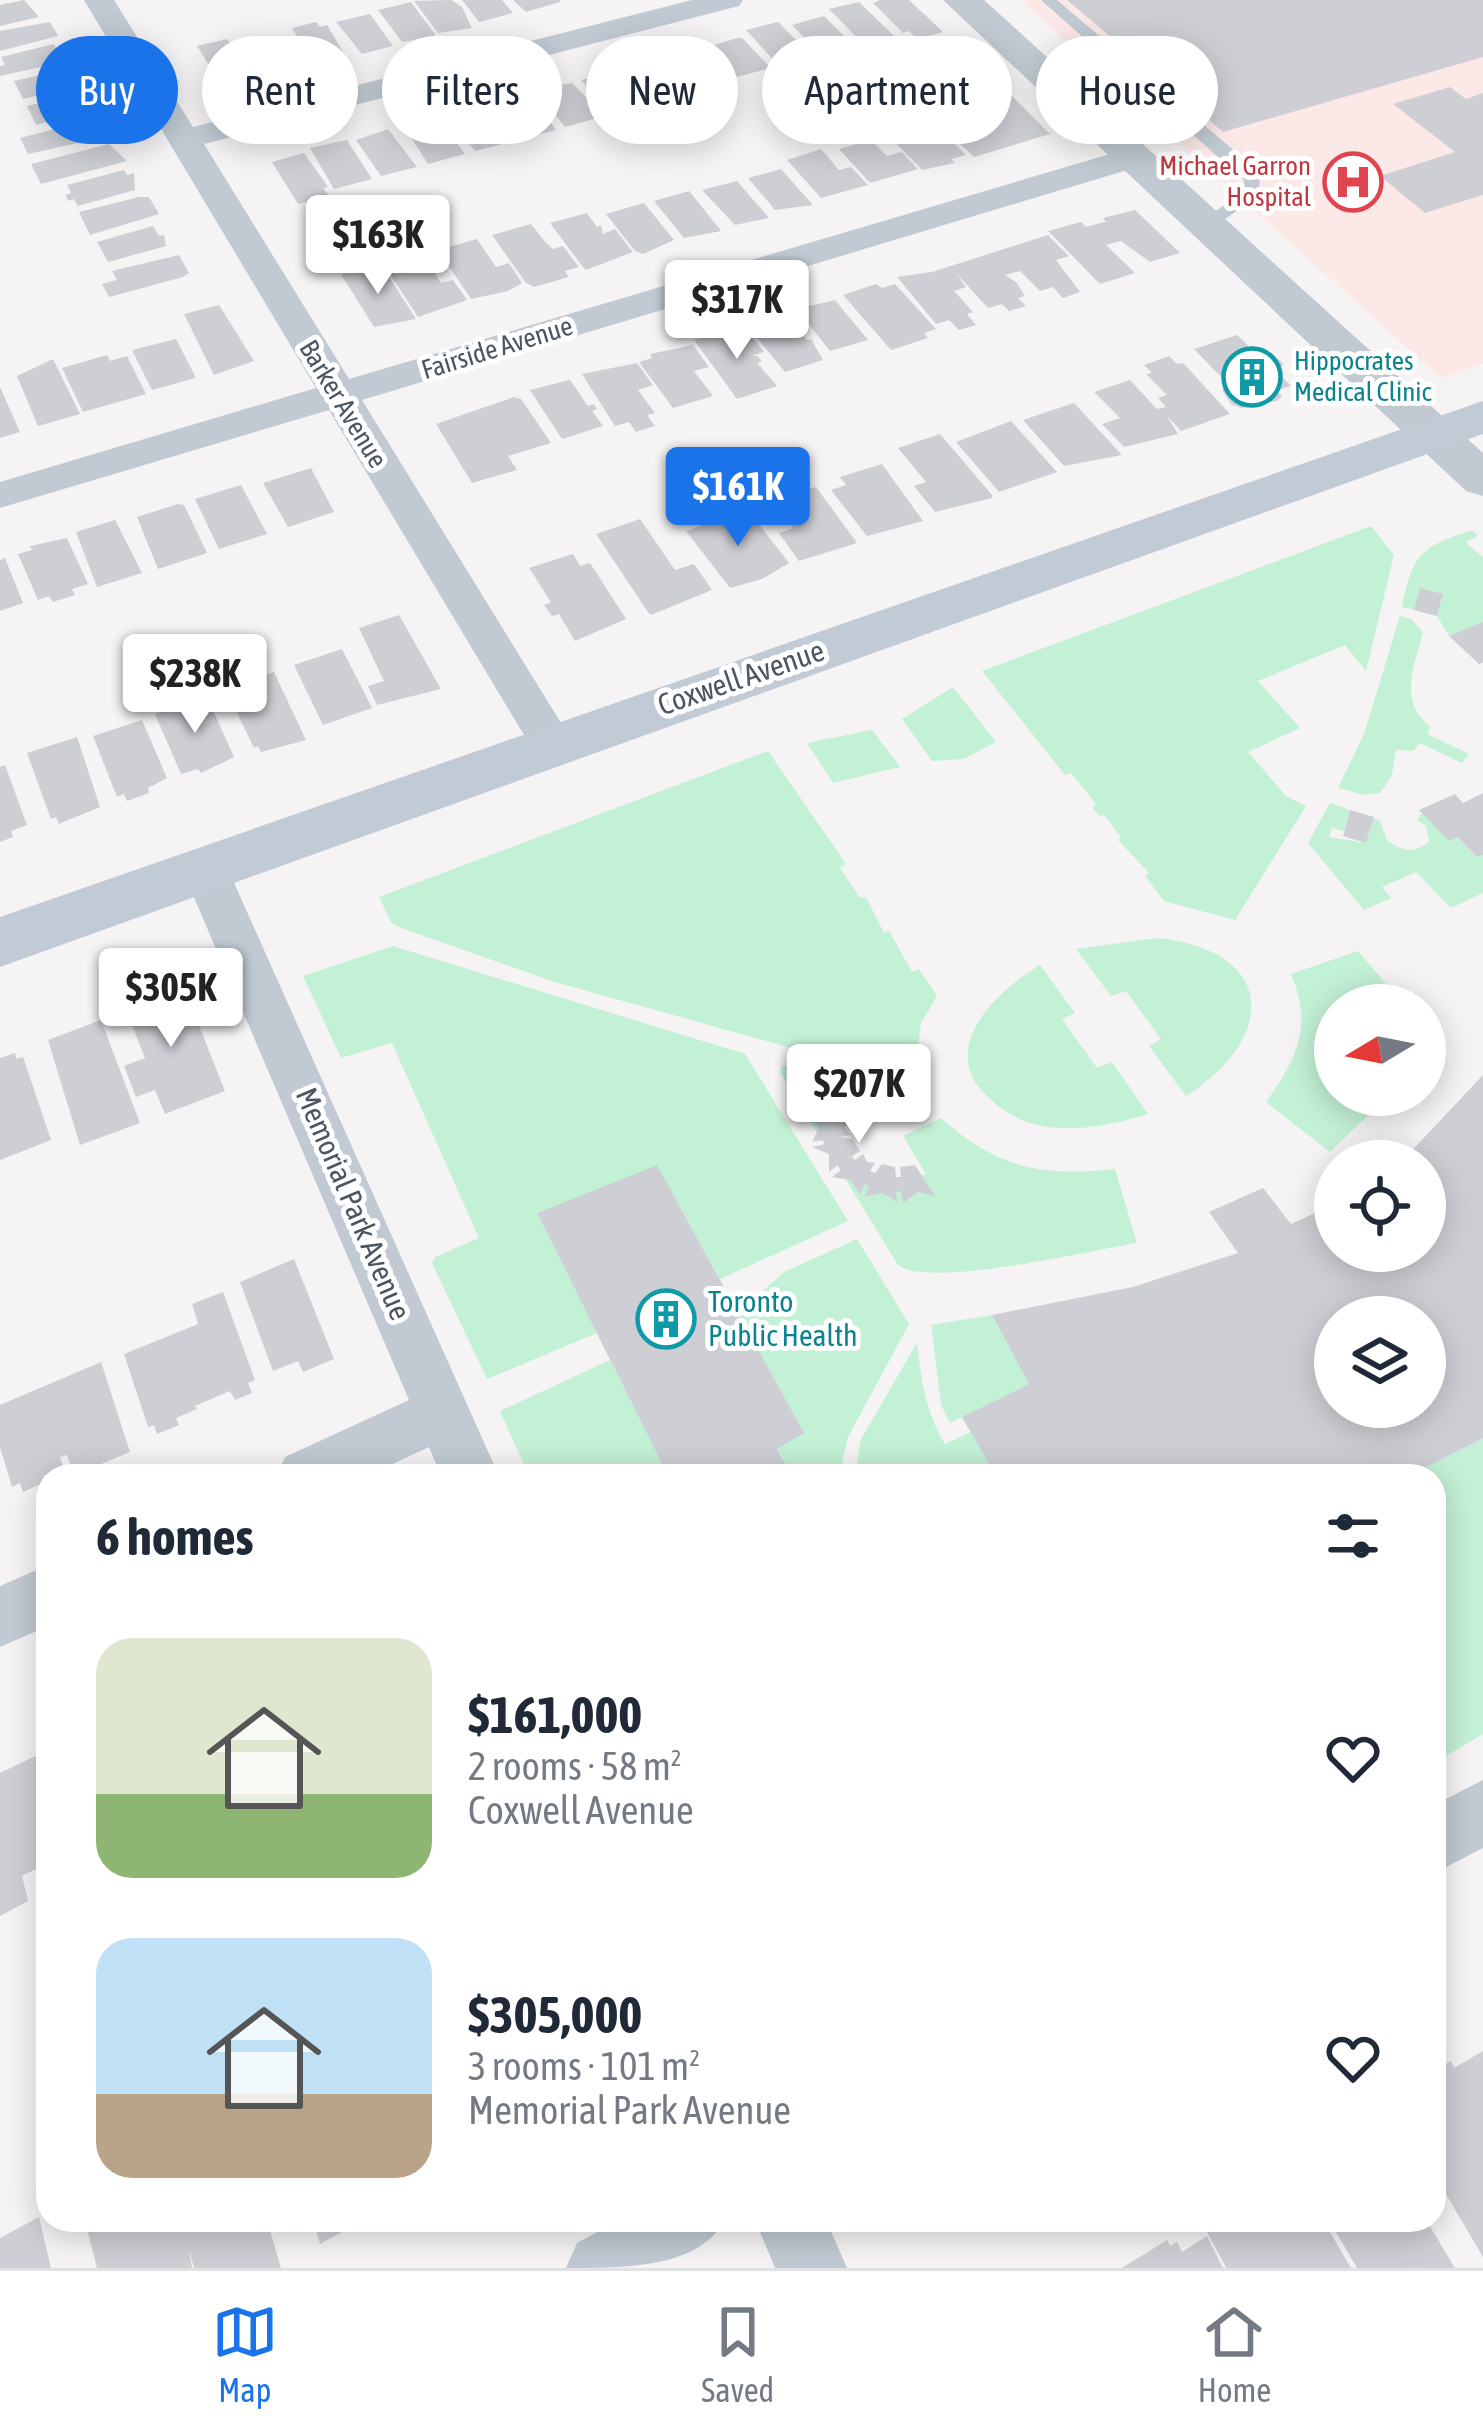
<!DOCTYPE html>
<html lang="en">
<head>
<meta charset="utf-8">
<style>
	:root { --surface:#fff; --page:#f2f2f3; --text:#1f2937; --muted:#747a83; --line:#e0e1e3; --accent:#1a73e8 }
	body { margin:0; font-family:"Asap Condensed",sans-serif; background:var(--page); color:var(--text); height:100vh; display:flex; flex-direction:column; font-size:45px; white-space:nowrap }
	* { box-sizing:border-box; margin:0 }
	p { font-size:39px; color:var(--muted) }
	.icon { flex:none; width:66px; height:66px; fill:none; stroke:currentColor; stroke-width:2; stroke-linecap:round; stroke-linejoin:round }
	.map { position:relative; flex:1; overflow:hidden }
	.panel { position:absolute; left:36px; top:1464px; width:1410px; height:768px; display:flex; flex-direction:column; background:var(--surface); border-radius:36px; box-shadow:0 6px 30px #0003 }
	.panel>* { flex:none }
	.top-card { position:absolute; left:36px; top:36px; width:1413px; height:108px; display:flex; gap:24px }
	.needle { width:78px; rotate:260deg }
	.buttons { position:absolute; left:1314px; top:984px; display:grid; gap:24px }
	.buttons a { display:grid; place-items:center; width:132px; height:132px; border-radius:50%; background:var(--surface); box-shadow:0 6px 30px #0003; font-size:60px }
	.price { position:absolute; translate:-50% -102px; padding:0 27px; border-radius:12px; background:#fff; color:#222; font-size:39px; line-height:78px; filter:drop-shadow(0 3px 6px #0008) }
	.price::after { content:''; position:absolute; left:50%; top:72px; width:36px; height:27px; margin-left:-18px; background:inherit; clip-path:polygon(0 0,100% 0,50% 100%) }
	.price.selected { background:var(--accent); color:#fff }
	ul { padding:0; list-style:none }
	li { display:flex; align-items:center; gap:36px; height:300px; padding:0 60px }
	li span { display:grid; place-items:center; flex:none; width:336px; height:240px; border-radius:36px; color:#555 }
	li>.icon { margin-inline-start:auto }
	span .icon { width:144px; height:144px; fill:#fffc; stroke-width:1 }
	li b { font-size:51px }
	h2 { display:flex; justify-content:space-between; align-items:center; height:144px; padding:0 60px; font-size:51px }
	.pill { padding:0 42px; border-radius:54px; background:var(--surface); box-shadow:0 6px 30px #0003; font-size:42px; line-height:108px }
	.pill.selected { background:var(--accent); color:#fff }
	.dock { display:flex; justify-content:space-around; align-items:center; height:168px; border-top:3px solid var(--line); background:var(--surface); font-size:33px; color:var(--muted) }
	.dock a { display:grid; justify-items:center; gap:6px }
	.dock .selected { color:var(--accent) }
	.map>svg:first-child { display:block }
</style>
</head>
<body>
<div class="map">
<svg width="1483" height="2268" viewBox="0 0 1483 2268">
	<rect width="100%" height="100%" fill="#f5f3f3"/>
	<path fill="#fce8e6" d="M1020,0H1483V364L1441,378Z"/>
	<path fill="#c3f1d5" d="M1371,526L1394,555L1366,671L1345,645L1258,681L1300,728L1248,752L1286,796L1306,806L1235,920L1164,901L1145,876L1149,873L1118,840L1121,837L1104,815L1099,816L1092,807L1096,804L1071,773L1065,775L982,671Z
		M1472,530L1478,536L1465,542L1483,557V622L1449,636L1437,616L1443,594L1420,589L1414,610L1402,607C1413,553 1420,548 1472,530Z
		M1400,616L1411,619L1423,632C1415,664 1397,703 1431,727L1427,734L1469,754L1462,763L1420,743L1413,751L1396,750L1392,775L1380,793L1364,795L1338,788L1364,734Z
		M953,687L996,742L963,759L932,761L902,719Z
		M872,730L900,767L833,783L807,743Z
		M768,751L846,864L840,868L860,898L866,897L884,933L889,931L912,972L919,969L937,996L921,1023L917,1056L809,1053L555,982L401,928L391,922L379,897Z
		M1330,803L1350,810L1344,831L1332,828L1329,837L1366,843L1374,818L1380,821L1387,840C1400,851 1417,854 1429,841L1426,826L1417,820L1422,813L1449,840L1457,837L1477,857L1483,855V893L1451,908L1416,872L1382,887L1391,898L1364,910L1308,843Z
		M1157,938C1276,950 1279,1037 1186,1096L1149,1046L1161,1039L1126,991L1111,996L1076,949Z
		M393,946L745,1054L848,1221L720,1279L657,1166L537,1213L597,1333L487,1379L432,1263L435,1257L479,1238L392,1043L341,1058L303,976Z
		M1358,951L1404,1005H1335V1095H1389L1330,1152L1266,1102C1297,1059 1313,1026 1291,974Z
		M1040,965L1075,1013L1062,1019L1097,1068L1112,1062L1148,1114C1114,1125 1072,1133 1037,1125C1019,1121 1001,1110 988,1097C935,1048 997,991 1040,965Z
		M781,1065L852,1077L834,1121C849,1167 878,1187 926,1174L903,1136L941,1118C997,1168 1041,1177 1115,1169L1137,1243C1093,1250 929,1289 898,1265L780,1072Z
		M857,1239L909,1324L848,1437L839,1476H792L777,1449L803,1432L734,1305L764,1290L784,1272Z
		M992,1315L1029,1384L950,1423L941,1405L931,1325Z
		M917,1343C921,1380 926,1413 945,1444L971,1432L996,1476H855L861,1439Z
		M610,1360L668,1476H529L500,1411Z
		M1483,1438V1734L1434,1763V1476H1409Z"/>
	<path fill="#cdcfd5" fill-rule="evenodd" d="M24,0L39,17L0,26V5Z
		M451,0L462,7L472,28L438,33L414,1Z
		M462,0H502L513,13L479,22Z
		M513,0H560V2L526,12Z
		M880,0H909L943,32L917,39L909,31L903,33L873,3Z
		M1067,0H1483V57L1223,132Z
		M411,2L435,34V36L402,42L378,10Z
		M859,2L894,36L863,44L829,9Z
		M370,14L393,46L362,54L336,22Z
		M824,16L854,46L821,55L792,25Z
		M50,22L58,36L0,51V31Z
		M316,22L320,27L327,25L346,57L313,64L292,28Z
		M778,22L813,57L779,66L746,30Z
		M283,36L304,67L267,76L247,45Z
		M737,38H742L771,68L737,77L709,47Z
		M227,39L232,46L237,45L258,80L222,86L197,46Z
		M54,44L63,62L0,76V66L5,65L1,57Z
		M701,49L729,80L695,89L667,58Z
		M658,60L685,91L651,100L624,69Z
		M67,69L77,86L23,99L14,81Z
		M615,72L642,103L607,112L581,80Z
		M572,83L587,98L601,117L565,127L538,92V88Z
		M1450,87L1466,99L1483,93V195L1425,213L1380,176L1455,152L1393,104Z
		M1006,90L1050,134L974,157L933,119L945,116L937,108L951,104L959,112L965,110L984,128L999,124L981,106L986,105L979,97Z
		M81,93L93,108L90,111L36,125L27,106Z
		M524,94H529L556,130L520,139L492,103Z
		M479,105L484,107L510,142L475,151L448,115Z
		M437,116L465,154L428,164L403,125Z
		M904,117L912,126L919,124L936,142V137L949,138L966,155L951,159L955,163L922,170L886,133L897,129L889,121Z
		M94,119L96,123L105,121L109,134L105,137L28,154L20,138Z
		M388,129L417,167L381,176L356,140Z
		M347,140L372,179L334,189L310,148Z
		M871,140L887,156L902,152L918,169L870,183L839,149Z
		M109,144L127,161L41,184L31,164Z
		M821,149L839,170L851,167L868,185L821,198L787,160Z
		M304,153L328,187L323,188L329,196L298,204L272,162Z
		M781,169L813,205L775,210L748,178Z
		M124,170L127,175L134,173L135,190L78,206L74,199L68,201L66,195L71,193L67,185Z
		M737,181L769,218L735,225L702,190Z
		M689,191L719,228L721,231L684,238L654,201Z
		M139,197H149L159,214L90,235L79,212Z
		M644,203L674,240L643,254L635,251L606,214Z
		M1135,210L1180,253L1150,262L1121,241L1106,245L1135,273L1100,284L1048,231L1081,222L1086,227L1101,223L1106,222L1103,218Z
		M587,213L597,227L601,225L603,234L615,229L633,252L586,270L582,266L550,223Z
		M531,224L547,244L553,249L563,246L579,267L565,271L569,277L534,287L526,283L492,235Z
		M153,226L159,236L164,235L166,246L108,262L97,242Z
		M1048,235L1069,256L1056,260L1080,292L1063,298L1053,287L1040,291L1020,271L1005,275L1016,282L1025,296L1018,298L1026,306L1009,311L1002,304L988,308L955,272L966,287L954,291L973,312L967,314L976,325L959,330L949,320L936,324L897,277L932,272Z
		M477,239L496,267L509,263L522,283L508,291L471,299L438,250Z
		M179,255L189,273L183,277L109,297L102,284L117,280L112,271Z
		M428,263L441,283L453,280L467,300L418,317L390,274Z
		M374,265L380,274L386,272L416,319L374,327L341,274Z
		M876,284L882,288L895,284L936,329L924,333L928,338L891,350L843,295Z
		M835,300L868,340L830,351L797,309Z
		M219,305L254,361L214,375L184,314Z
		M782,316L807,340L811,339L823,360L785,372L749,328Z
		M728,330L733,335L747,331L764,352L751,356H757L762,361L757,363L777,386L737,399L694,340Z
		M1237,335L1262,359L1274,355L1284,365L1273,368L1291,386L1276,391L1282,396L1277,401L1241,408L1231,404L1222,390L1231,387L1194,349Z
		M176,339L196,378L152,390L132,350Z
		M693,345L709,367L694,371L713,396L673,408L639,362L652,358L650,354Z
		M107,355L110,361L127,356L146,394L83,412L62,368Z
		M1169,356L1177,364L1183,363L1230,414L1181,431L1167,416L1178,434L1124,447L1102,424L1120,418L1094,392L1130,380L1157,409L1166,407L1158,398L1167,395L1146,374L1152,373L1144,365Z
		M53,359L80,414L38,426L17,376Z
		M637,363L653,385L638,390L655,413L647,415L655,426L636,432L629,422L615,426L582,374Z
		M570,380L588,406L594,404L597,409L592,411L603,426L562,439L530,390Z
		M0,387L20,432L0,438Z
		M514,397L521,399L551,443L508,456L517,470L472,483L436,424Z
		M1074,403L1122,455L1064,466L1023,420Z
		M1011,421L1057,472L999,492L956,442Z
		M940,434L992,495V498L935,512L914,486L926,482L898,448Z
		M882,464L923,521L867,536L831,490L846,485L840,477Z
		M311,468L334,512L288,527L263,483Z
		M241,485L267,534L219,549L195,499Z
		M816,487L857,543L799,561L779,533L793,528L773,500Z
		M178,504L184,505L207,553L158,569L137,517Z
		M747,509L789,563L762,579L730,588L686,531Z
		M640,519L675,570L694,564L712,590L651,615L648,612L596,534Z
		M115,520L142,573L97,587L76,532Z
		M67,538L88,584L72,589L75,595L53,602L49,596L38,600L18,554L32,550L30,546Z
		M573,554L580,566L590,563L626,619L575,641L559,614L552,616L544,605L551,602L529,568Z
		M5,558L23,603L0,611V560Z
		M1420,588L1443,594L1437,616L1414,610Z
		M399,615L441,689L377,705L368,686L384,681L359,628Z
		M1483,622V662L1479,664L1449,636Z
		M342,649L372,708L323,725L294,665Z
		M274,672L306,740L261,752L258,746L254,748L225,688Z
		M207,697L234,757L201,773L198,769L181,774L155,714Z
		M142,720L167,778L148,788L149,793L127,801L124,794L117,797L93,736Z
		M77,737L100,807L59,824L56,817L51,819L27,753Z
		M5,765L27,825L11,831L13,837L0,842V767Z
		M1483,793V855L1477,857L1457,837L1449,841L1419,810L1455,794L1463,803Z
		M1350,810L1374,817L1366,843L1343,836Z
		M181,980L225,1091L165,1114L155,1090L136,1097L124,1066L145,1058L123,1002Z
		M101,1020L140,1123L80,1145L48,1040Z
		M15,1053L16,1059L23,1057L51,1140L0,1160V1058Z
		M847,1065L868,1091L859,1094L858,1102L851,1098L857,1106L849,1111L850,1118L839,1120L849,1122L845,1128L850,1135L840,1137L852,1139L860,1151L851,1157L855,1160L863,1154L867,1162L875,1163L870,1171L875,1173L882,1164L895,1167L896,1177H901L900,1167L915,1165L935,1196L918,1192L903,1203L901,1191L896,1192L897,1202L883,1193L864,1197L869,1186L865,1184L860,1194L850,1180L832,1177L841,1170L838,1165L829,1172V1154L812,1147L825,1144L823,1140L812,1142L819,1128L811,1115L822,1116L823,1112L811,1110L824,1101V1085L834,1092L836,1087L828,1082L844,1078Z
		M1483,1075V1438L1409,1476H996L962,1417L1029,1384L992,1315L1133,1287L1238,1253L1209,1212L1263,1188L1291,1224L1335,1204V1251H1425V1161H1402ZM1335,1317H1425V1407H1335Z
		M657,1165L804,1433L777,1449L792,1476H668L537,1213Z
		M294,1259L334,1359L303,1372L298,1361L273,1371L240,1282Z
		M223,1292L255,1380L248,1383L252,1393L235,1400L230,1391L195,1406L197,1409L176,1418L179,1425L157,1434L154,1425L148,1427L124,1354L198,1324L192,1304Z
		M101,1362L130,1452L74,1475L67,1455L60,1457L63,1467L43,1476L45,1482L23,1492L20,1483L12,1487L0,1447V1405Z
		M48,1750V1863L22,1876L28,1901L0,1916V1773Z
		M1483,2051V2257L1434,2174V2071L1451,2061L1454,2068Z
		M39,2217L51,2268H0V2238Z
		M85,2220H267L281,2268H194L189,2249L192,2268H97Z
		M313,2220H364L320,2244Z
		M1209,2220H1323L1351,2268H1226L1205,2228L1211,2225Z
		M1329,2220H1426L1455,2268H1357Z
		M1207,2236L1223,2268H1122L1167,2240L1170,2246L1177,2242L1182,2252Z"/>
	<g fill="none" stroke-linecap="round" stroke-linejoin="round">
		<path fill="#c1cad2" fill-rule="evenodd" d="M1041,0H1057L1230,147L1260,179L1258,196L1211,229H1199V223L1244,191V180Z"/>
		<path fill="#c1cad2" fill-rule="evenodd" d="M84,0H114L193,127L692,0H743L739,6L204,144L349,379L1120,151L1132,148L1149,158L1144,165L362,400L574,744L568,755L552,760L536,755L329,410L0,508V482L316,388Z
			M204,849L220,854L227,867L499,1476H441L429,1447L367,1476H276L285,1457L409,1400L181,867L188,854Z
			M48,1565V1626L0,1647V1586Z
			M1483,1780V1848L1434,1873V1805Z
			M619,2220H725C699,2268 626,2268 566,2268L577,2243Z
			M755,2220H826L847,2268H775Z"/>
		<path fill="#c1cad2" fill-rule="evenodd" d="M943,0H984L1483,453V496L1466,491Z"/>
		<path fill="#c1cbd6" fill-rule="evenodd" d="M1483,401V434L0,967V917Z"/>
	</g>
	<defs>
		<symbol id="hospital-ring" viewBox="-11 -11 22 22"><circle r="9.5" fill="#fff" stroke="#e0444e" stroke-width="1.5"/><path d="M-5-5h3v3.5h4V-5h3V5h-3V1.5h-4V5h-3Z" fill="#e0444e"/></symbol>
		<symbol id="building-ring" viewBox="-11 -11 22 22"><circle r="9.5" fill="#fff" stroke="#0f9aa8" stroke-width="1.5"/><path d="M-4-6H4V6H1V3H-1V6H-4ZM-2.5-4.3h1.7v1.8h-1.7ZM.8-4.3h1.7v1.8H.8ZM-2.5-1h1.7V.8h-1.7ZM.8-1h1.7V.8H.8Z" fill="#0f9aa8"/></symbol>
	</defs>
	<g fill-rule="evenodd">
		<use href="#hospital-ring" x="1320" y="149" width="66" height="66"/>
		<use href="#building-ring" x="1219" y="344" width="66" height="66"/>
		<use href="#building-ring" x="633" y="1286" width="66" height="66"/>
	</g>
	<g text-anchor="middle" stroke-width="10" stroke-linejoin="round" paint-order="stroke">
		<g font-size="27" fill="#be3a42" stroke="#fff" text-anchor="end">
			<text x="1311" y="175">Michael Garron<tspan x="1311" dy="31">Hospital</tspan></text>
		</g>
		<g font-size="27" fill="#4a5661" stroke="#fff">
			<text transform="translate(497 348) rotate(-17)" y="9">Fairside Avenue</text>
			<text transform="translate(343 404) rotate(59)" y="9">Barker Avenue</text>
		</g>
		<g font-size="27" fill="#0d838f" stroke="#fff" text-anchor="start">
			<text x="1294" y="370">Hippocrates<tspan x="1294" dy="31">Medical Clinic</tspan></text>
		</g>
		<g font-size="30" fill="#4a5661" stroke="#fff">
			<text transform="translate(741 678) rotate(-19)" y="10">Coxwell Avenue</text>
			<text transform="translate(353 1204) rotate(67)" y="10">Memorial Park Avenue</text>
		</g>
		<g font-size="30" fill="#0d838f" stroke="#fff" text-anchor="start">
			<text x="708" y="1312">Toronto<tspan x="708" dy="34">Public Health</tspan></text>
		</g>
	</g>
</svg>
<div class="buttons">
<a><svg class="needle" viewBox="-14 -14 28 28"><path d="M0-13l5 13h-10z" fill="#e53935"/><path d="M0 13l5-13h-10z" fill="#747a83"/></svg></a>
<a><svg class="icon" aria-label="locate" viewBox="0 0 24 24"><circle cx="12" cy="12" r="6"/><path d="M12 2v4M12 18v4M2 12h4M18 12h4"/></svg></a>
<a><svg class="icon" aria-label="layers" viewBox="0 0 24 24"><path d="M12 4l9 5-9 5-9-5zM3 14l9 5 9-5"/></svg></a>
</div>
<b class="price" style="left:378px;top:297px">$163K</b>
<b class="price" style="left:737px;top:362px">$317K</b>
<b class="price selected" style="left:738px;top:549px">$161K</b>
<b class="price" style="left:195px;top:736px">$238K</b>
<b class="price" style="left:171px;top:1050px">$305K</b>
<b class="price" style="left:859px;top:1146px">$207K</b>
<div class="top-card">
<a class="pill selected">Buy</a>
<a class="pill">Rent</a>
<a class="pill">Filters</a>
<a class="pill">New</a>
<a class="pill">Apartment</a>
<a class="pill">House</a>
</div>
<section class="panel">
<h2>6 homes<svg class="icon" aria-label="filters" viewBox="0 0 24 24"><path d="M4 7h16M4 17h16"/><circle cx="9" cy="7" r="2"/><circle cx="15" cy="17" r="2"/></svg></h2>
<ul>
<li><span style="background:linear-gradient(#dfe7d0 65%,#8fb573 0)"><svg class="icon" aria-label="home" viewBox="0 0 24 24"><path d="M3 11l9-7 9 7M6 9v11h12V9"/></svg></span><div><b>$161,000</b><p>2 rooms · 58 m²</p><p>Coxwell Avenue</p></div><svg class="icon" aria-label="heart" viewBox="0 0 24 24"><path d="M12 20l-8-8c-3-5 5-10 8-4 3-6 11-1 8 4z"/></svg></li>
<li><span style="background:linear-gradient(#bfe0f5 65%,#b9a48a 0)"><svg class="icon" aria-label="home" viewBox="0 0 24 24"><path d="M3 11l9-7 9 7M6 9v11h12V9"/></svg></span><div><b>$305,000</b><p>3 rooms · 101 m²</p><p>Memorial Park Avenue</p></div><svg class="icon" aria-label="heart" viewBox="0 0 24 24"><path d="M12 20l-8-8c-3-5 5-10 8-4 3-6 11-1 8 4z"/></svg></li>
</ul>
</section>
</div>
<nav class="dock">
<a class="selected"><svg class="icon" aria-label="map" viewBox="0 0 24 24"><path d="M3 6l6-2 6 2 6-2v14l-6 2-6-2-6 2zM9 4v14M15 6v14"/></svg>Map</a>
<a><svg class="icon" aria-label="saved" viewBox="0 0 24 24"><path d="M7 4h10v16l-5-4-5 4z"/></svg>Saved</a>
<a><svg class="icon" aria-label="home" viewBox="0 0 24 24"><path d="M3 11l9-7 9 7M6 9v11h12V9"/></svg>Home</a>
</nav>
</body>
</html>
